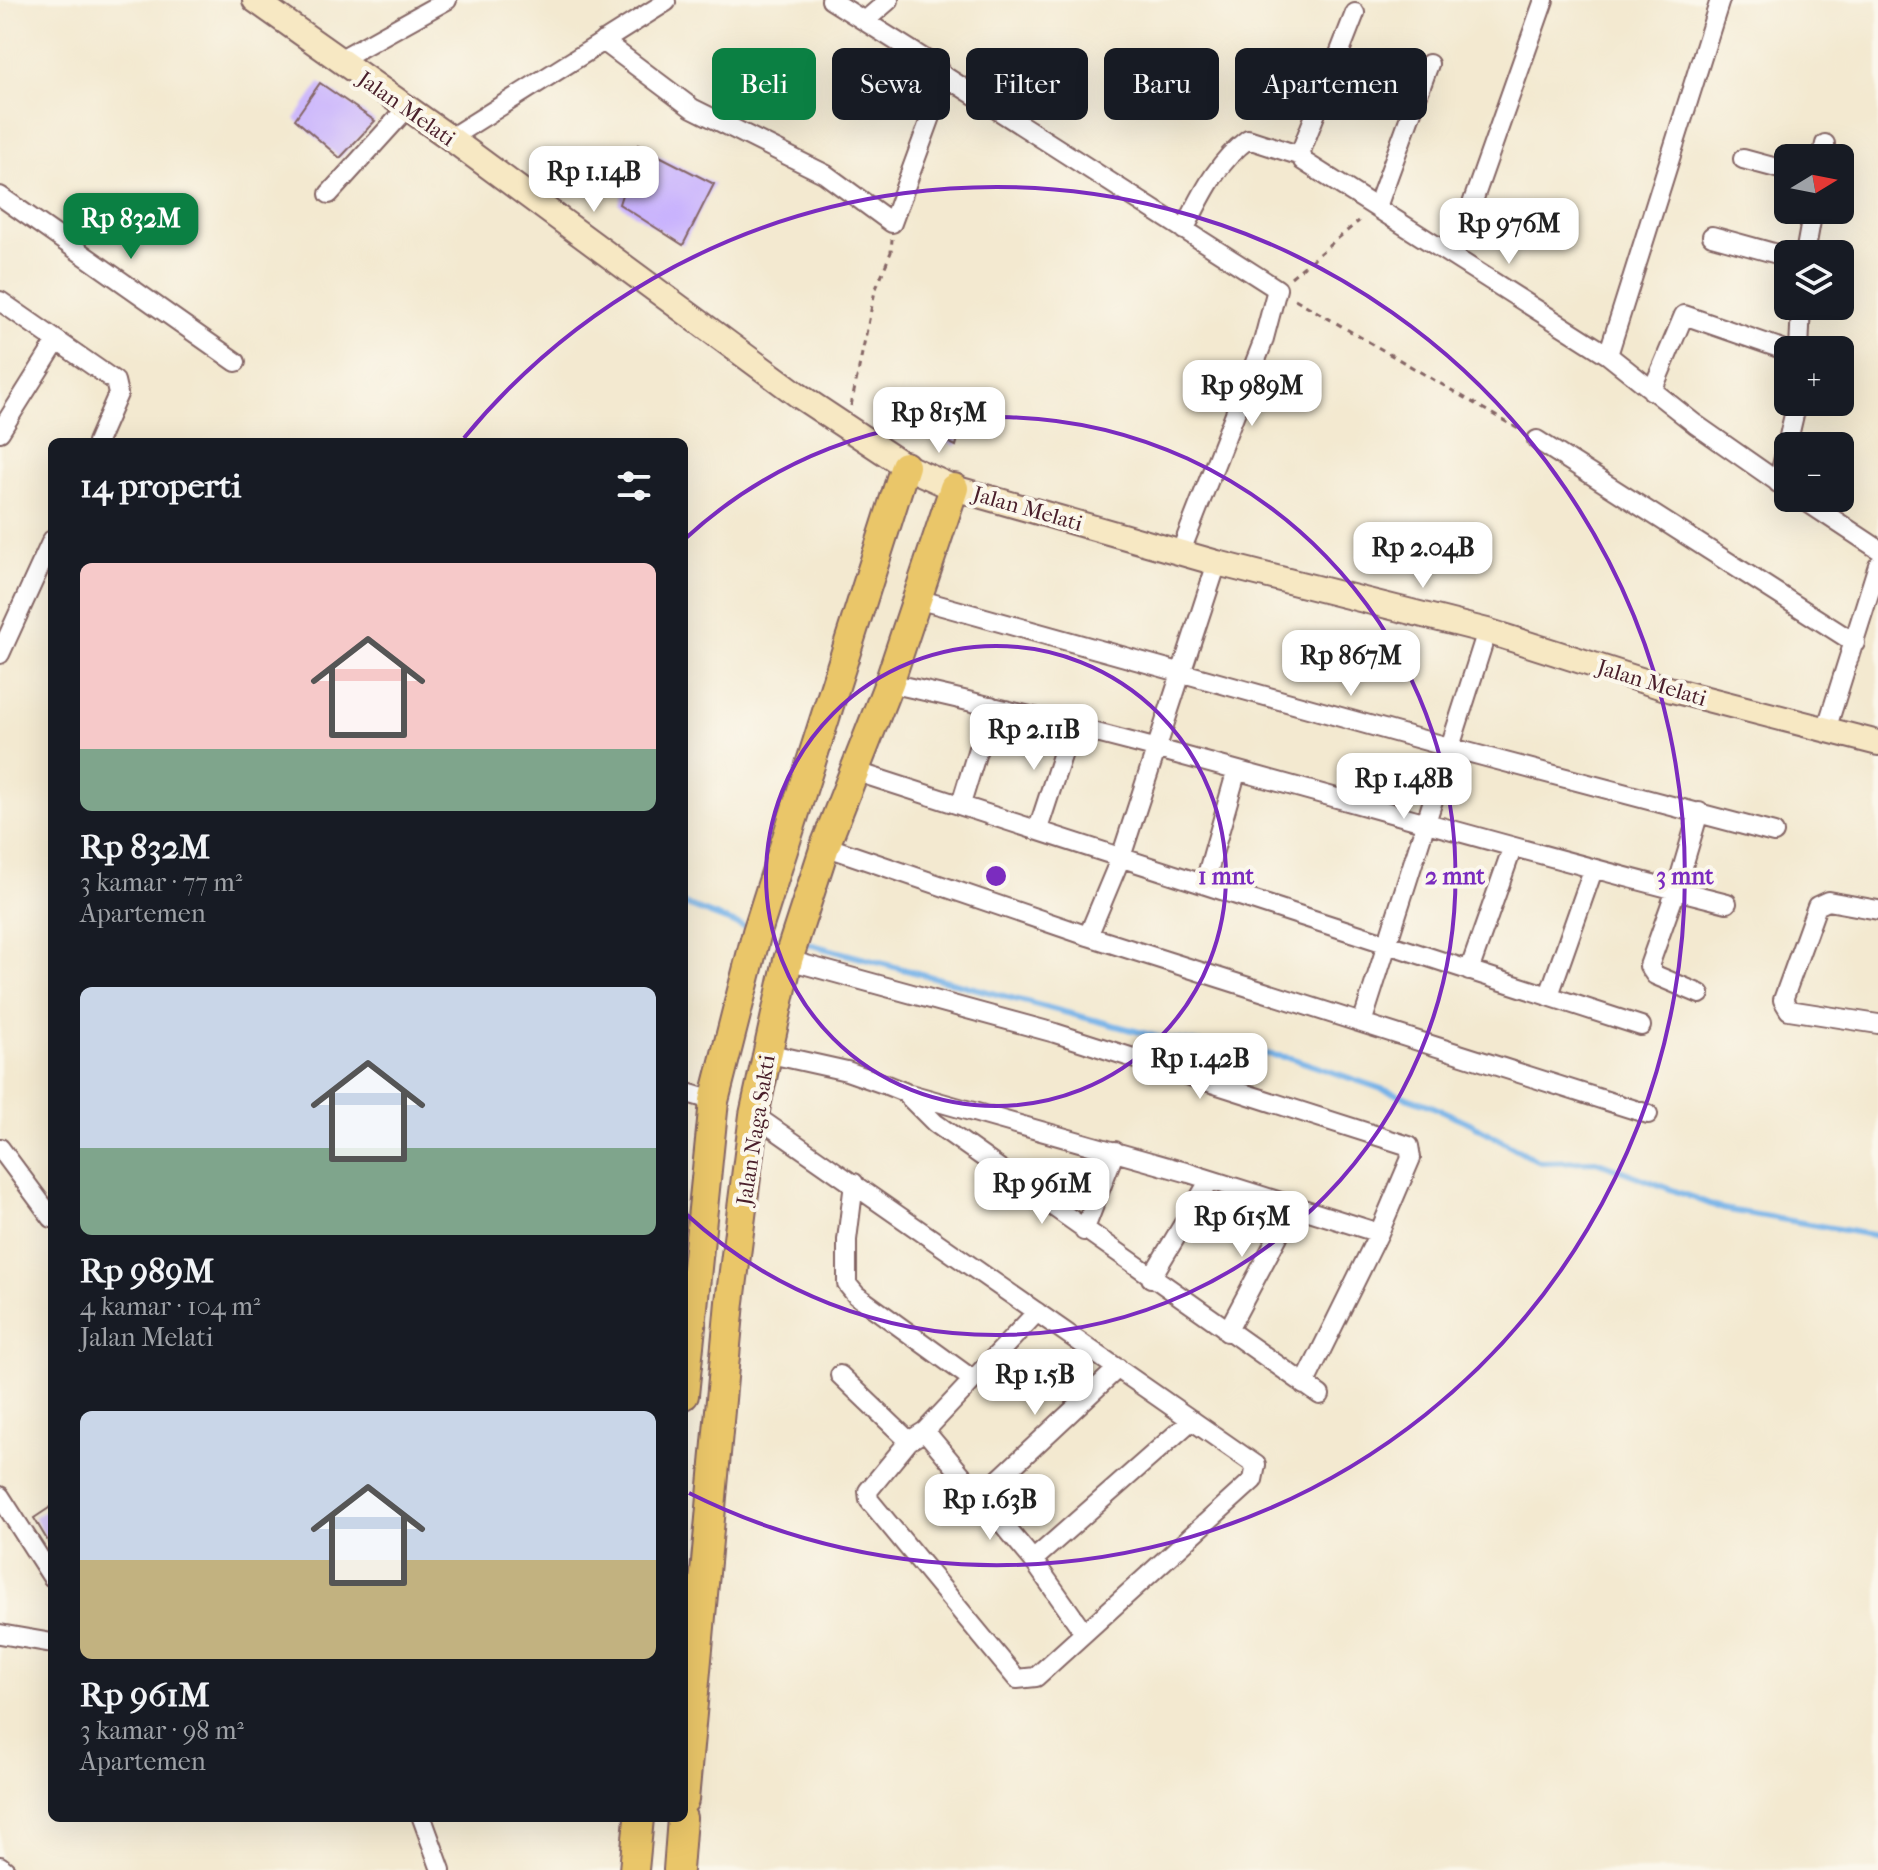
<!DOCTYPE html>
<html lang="id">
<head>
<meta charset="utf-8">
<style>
	:root { --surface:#171b24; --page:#242831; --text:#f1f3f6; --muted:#9ea1a6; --accent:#0b8043 }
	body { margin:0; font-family:"IM FELL French Canon",serif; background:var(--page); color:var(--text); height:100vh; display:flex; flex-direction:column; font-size:30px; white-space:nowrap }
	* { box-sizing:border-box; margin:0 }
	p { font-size:26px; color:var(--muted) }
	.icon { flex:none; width:44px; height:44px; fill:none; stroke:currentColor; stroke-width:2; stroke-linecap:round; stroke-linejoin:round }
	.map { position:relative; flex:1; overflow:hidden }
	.panel { position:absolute; left:48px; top:438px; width:640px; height:1384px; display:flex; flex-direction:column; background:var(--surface); border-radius:12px; box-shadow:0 8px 32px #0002 }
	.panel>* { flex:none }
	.top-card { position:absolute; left:712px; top:48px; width:760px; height:72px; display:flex; gap:16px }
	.needle { width:52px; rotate:80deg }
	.tools { position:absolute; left:1774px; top:144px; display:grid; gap:16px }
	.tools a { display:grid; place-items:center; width:80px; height:80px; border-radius:12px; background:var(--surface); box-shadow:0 8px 32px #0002; font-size:40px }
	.price { position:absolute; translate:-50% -68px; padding:0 18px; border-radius:16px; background:#fff; color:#222; font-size:26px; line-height:52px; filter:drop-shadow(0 2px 4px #0008) }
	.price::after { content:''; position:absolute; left:50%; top:48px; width:24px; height:18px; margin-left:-12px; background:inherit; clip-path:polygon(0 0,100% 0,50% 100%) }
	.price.on { background:var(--accent); color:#fff }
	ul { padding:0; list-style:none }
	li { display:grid; align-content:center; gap:16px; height:424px; padding:0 32px }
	li span { display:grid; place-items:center; height:248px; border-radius:12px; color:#555 }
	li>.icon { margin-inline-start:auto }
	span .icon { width:144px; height:144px; fill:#fffc; stroke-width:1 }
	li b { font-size:34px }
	h2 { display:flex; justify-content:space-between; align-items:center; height:96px; padding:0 32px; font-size:34px }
	.tag { padding:0 28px; border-radius:12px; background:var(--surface); box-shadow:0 8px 32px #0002; font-size:28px; line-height:72px }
	.tag.on { background:var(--accent); color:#fff }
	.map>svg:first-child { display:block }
</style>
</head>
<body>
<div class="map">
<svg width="1878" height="1870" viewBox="0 0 1878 1870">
	<rect width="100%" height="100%" fill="#fbf7ec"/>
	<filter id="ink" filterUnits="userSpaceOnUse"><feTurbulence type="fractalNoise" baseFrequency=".0125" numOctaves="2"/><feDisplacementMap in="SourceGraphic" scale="16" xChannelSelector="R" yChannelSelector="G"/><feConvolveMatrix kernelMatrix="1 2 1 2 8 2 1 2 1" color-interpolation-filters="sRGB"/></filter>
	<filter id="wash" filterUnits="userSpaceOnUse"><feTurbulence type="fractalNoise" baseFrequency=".006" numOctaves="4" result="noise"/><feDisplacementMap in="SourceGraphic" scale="32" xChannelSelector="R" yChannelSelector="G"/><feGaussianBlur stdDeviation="1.8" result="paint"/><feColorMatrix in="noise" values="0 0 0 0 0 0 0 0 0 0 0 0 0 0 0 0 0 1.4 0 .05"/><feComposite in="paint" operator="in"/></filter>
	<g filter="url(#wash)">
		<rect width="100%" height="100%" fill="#f3e9d0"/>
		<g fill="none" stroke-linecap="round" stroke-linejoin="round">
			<path stroke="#76b2e8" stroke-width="6" d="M684,904L752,930
				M801,942L1158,1037L1291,1058L1429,1105L1470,1123L1540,1162L1596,1161L1723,1209L1878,1236"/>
		</g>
		<g id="blocks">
			<path fill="#c9b3fd" d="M320,83L375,121L340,158L295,119Z
				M638,145L714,184L683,245L619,204Z
				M945,404L966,409L956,446L937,437Z
				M52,1506V1548L34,1518Z"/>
		</g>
	</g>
	<g filter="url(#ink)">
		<use href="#blocks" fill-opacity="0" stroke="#856665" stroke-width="2"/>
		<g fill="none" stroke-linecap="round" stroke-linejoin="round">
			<defs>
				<path id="minor" d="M1355,13L1301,151L1303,161L1608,355L1695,424L1788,489
					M866,20L889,0
					M603,41L692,108L825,174L892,223L943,84L939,68L831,0
					M339,60L447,0
					M943,75L1277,289L1263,342L1181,551
					M450,138L666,2
					M1822,158L1825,144
					M1743,159L1788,171
					M329,194L407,108
					M0,196L236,362
					M1377,207L1429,64
					M1184,230C1202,195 1216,163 1248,139L1301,156
					M1712,236L1788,257
					M1805,254L1813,210
					M1454,255L1544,0
					M0,301L115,381L118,394L97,442
					M1799,350L1801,306
					M1608,355L1720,0
					M1652,391L1684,315L1788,351
					M0,432L57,341
					M1537,440L1855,643
					M1778,483L1797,402
					M1801,498L1878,549
					M917,599L1452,748L1774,833
					M0,654L52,540
					M889,683C1154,741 1413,823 1676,890L1649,966L1655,975L1700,994
					M1826,730L1878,565
					M854,771L1641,1026
					M961,804L991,706
					M1699,812L1676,890L1727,903
					M1038,829L1071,728
					M825,846L1088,936L1121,857L1217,563
					M1205,882L1236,773
					M1878,910L1828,901L1817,906L1783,1000L1789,1010L1878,1024
					M1088,936L1648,1114
					M788,960L1055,1033L1409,1146L1411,1158L1379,1233L1304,1385
					M1469,971L1512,849
					M1549,995L1593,870
					M1362,1023L1487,631
					M766,1053L847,1071L884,1084L904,1092L935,1123L1320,1395
					M684,1092L714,1101
					M910,1094L1189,1173L1379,1233
					M754,1115L1256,1465L1253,1480L1036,1677L1017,1679L869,1500L868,1491L909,1441L925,1431L1037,1312
					M0,1148L52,1218
					M854,1183L847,1240V1284L856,1295L972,1379
					M1084,1231L1115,1151
					M1151,1278L1210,1180
					M1227,1332L1294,1206
					M840,1375L909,1441
					M925,1431L1033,1560L1083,1631
					M0,1496L52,1577
					M980,1497L1118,1368
					M1033,1560L1192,1420
					M0,1634L52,1643
					M422,1818L441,1870
					M0,1866L5,1870"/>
				<path id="secondary" d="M255,0L450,138L798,395L905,466L954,488L1217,563L1487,631L1672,690L1878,743"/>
				<path id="primary" d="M684,1395L714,1101L757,932L905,466
					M684,1800L730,1302L754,1115L788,960L825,846L889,683L954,488
					M634,1870L639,1818
					M678,1870L682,1818"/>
			</defs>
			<use href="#minor" stroke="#856665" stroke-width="22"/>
			<use href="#secondary" stroke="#856665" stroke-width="28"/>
			<use href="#primary" stroke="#856665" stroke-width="32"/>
			<path stroke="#856665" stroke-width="3" stroke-dasharray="6 6" stroke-linecap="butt" d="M1291,277L1359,221
				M1295,299L1520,430
				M851,406L875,291L891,252L892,239"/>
			<use href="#minor" stroke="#fff" stroke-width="18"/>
			<use href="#secondary" stroke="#f7e8c3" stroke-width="24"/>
			<use href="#primary" stroke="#eac669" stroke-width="28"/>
		</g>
	</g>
	<g fill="none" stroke="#7b2cbf" stroke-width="4">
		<circle cx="996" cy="876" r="230"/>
		<path d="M686 538A459 459 0 1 1 686 1214"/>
		<path d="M464 438A689 689 0 1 1 689 1493"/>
	</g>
	<g text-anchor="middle" stroke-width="8" stroke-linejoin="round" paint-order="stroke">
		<g font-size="22" fill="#4a1f2b" stroke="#fbf7ec">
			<text transform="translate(407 108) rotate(35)" y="8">Jalan Melati</text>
			<text transform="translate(1028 508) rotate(16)" y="8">Jalan Melati</text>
			<text transform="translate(1652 682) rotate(17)" y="8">Jalan Melati</text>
			<text transform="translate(755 1130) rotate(-81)" y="8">Jalan Naga Sakti</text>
		</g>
	</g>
	<circle cx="996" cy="876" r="12" fill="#7b2cbf" stroke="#fbf7ec" stroke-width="4"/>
	<g font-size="24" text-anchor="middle" font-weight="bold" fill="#7b2cbf" stroke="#fbf7ec" stroke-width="8" stroke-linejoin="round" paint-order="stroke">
		<text x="1226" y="884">1 mnt</text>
		<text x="1455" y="884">2 mnt</text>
		<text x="1685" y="884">3 mnt</text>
	</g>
</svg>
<div class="tools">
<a><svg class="needle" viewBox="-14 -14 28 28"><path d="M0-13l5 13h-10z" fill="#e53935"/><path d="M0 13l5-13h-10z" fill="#9ea1a6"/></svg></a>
<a><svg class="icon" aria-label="layers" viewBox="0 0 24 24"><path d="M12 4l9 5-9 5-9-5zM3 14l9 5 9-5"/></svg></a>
<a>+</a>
<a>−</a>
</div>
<b class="price" style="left:594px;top:214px">Rp 1.14B</b>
<b class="price on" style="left:131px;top:261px">Rp 832M</b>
<b class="price" style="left:1509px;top:266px">Rp 976M</b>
<b class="price" style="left:1252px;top:428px">Rp 989M</b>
<b class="price" style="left:939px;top:455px">Rp 815M</b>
<b class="price" style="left:1423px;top:590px">Rp 2.04B</b>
<b class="price" style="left:1351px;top:698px">Rp 867M</b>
<b class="price" style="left:1034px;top:772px">Rp 2.11B</b>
<b class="price" style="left:1404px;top:821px">Rp 1.48B</b>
<b class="price" style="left:1200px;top:1101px">Rp 1.42B</b>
<b class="price" style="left:1042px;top:1226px">Rp 961M</b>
<b class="price" style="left:1242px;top:1259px">Rp 615M</b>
<b class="price" style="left:1035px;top:1417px">Rp 1.5B</b>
<b class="price" style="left:990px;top:1542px">Rp 1.63B</b>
<div class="top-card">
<a class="tag on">Beli</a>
<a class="tag">Sewa</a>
<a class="tag">Filter</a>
<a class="tag">Baru</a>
<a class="tag">Apartemen</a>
</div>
<section class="panel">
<h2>14 properti<svg class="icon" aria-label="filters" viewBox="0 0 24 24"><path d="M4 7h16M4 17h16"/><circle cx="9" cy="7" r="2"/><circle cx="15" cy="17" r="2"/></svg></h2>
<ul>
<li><span style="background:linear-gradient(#f6c9c9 75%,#7fa58c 0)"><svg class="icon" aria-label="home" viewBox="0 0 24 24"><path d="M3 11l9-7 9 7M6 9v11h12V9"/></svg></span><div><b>Rp 832M</b><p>3 kamar · 77 m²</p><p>Apartemen</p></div></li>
<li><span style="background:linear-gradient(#c9d6e8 65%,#7fa58c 0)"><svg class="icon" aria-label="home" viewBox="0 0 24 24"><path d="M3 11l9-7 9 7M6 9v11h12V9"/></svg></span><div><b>Rp 989M</b><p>4 kamar · 104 m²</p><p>Jalan Melati</p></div></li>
<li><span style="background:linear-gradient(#c9d6e8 60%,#c2b280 0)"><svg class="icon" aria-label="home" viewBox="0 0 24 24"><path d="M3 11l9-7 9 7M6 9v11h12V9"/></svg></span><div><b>Rp 961M</b><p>3 kamar · 98 m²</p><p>Apartemen</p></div></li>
</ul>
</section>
</div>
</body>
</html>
